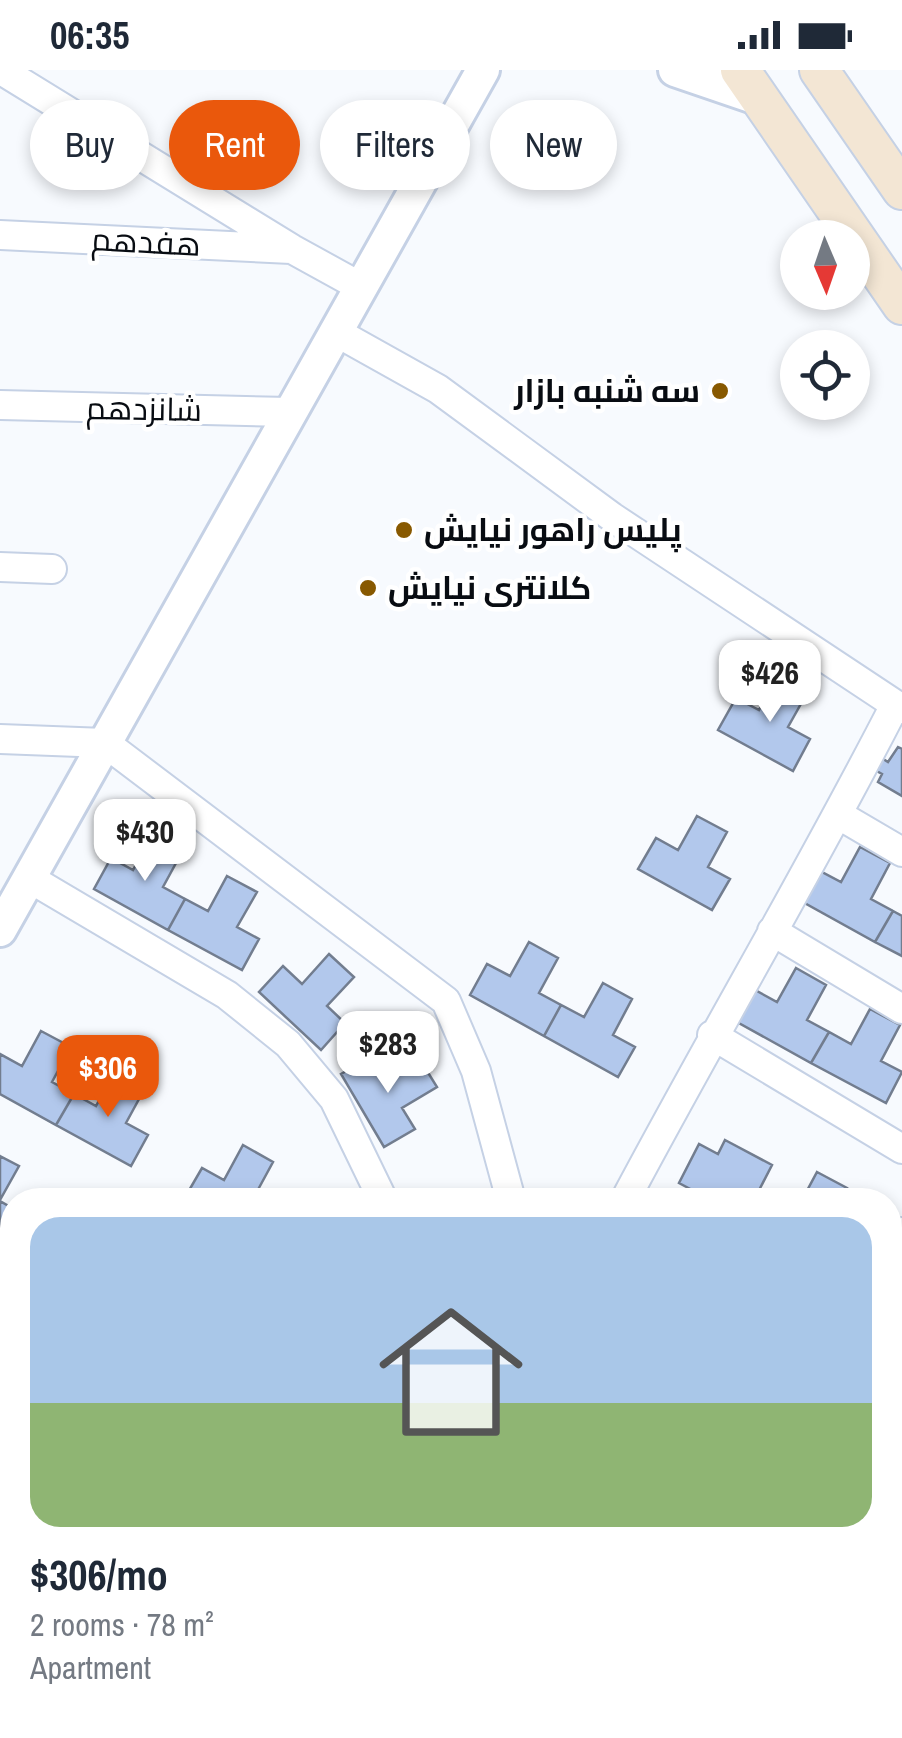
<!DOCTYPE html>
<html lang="en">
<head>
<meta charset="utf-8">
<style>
	:root { --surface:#fff; --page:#f2f2f3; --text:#1f2937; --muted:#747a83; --accent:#ea580c }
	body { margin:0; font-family:"Archivo Narrow",Cairo,sans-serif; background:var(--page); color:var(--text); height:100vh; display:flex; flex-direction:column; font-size:38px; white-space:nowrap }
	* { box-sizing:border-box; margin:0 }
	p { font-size:32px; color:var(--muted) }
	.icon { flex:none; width:55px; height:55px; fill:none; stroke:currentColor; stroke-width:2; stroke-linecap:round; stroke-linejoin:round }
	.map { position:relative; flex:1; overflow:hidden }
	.panel { position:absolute; left:0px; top:1118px; width:902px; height:552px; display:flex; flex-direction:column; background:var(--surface); border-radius:40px 40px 0 0; box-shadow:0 5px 15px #0003 }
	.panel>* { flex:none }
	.hud { position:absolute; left:30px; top:30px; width:842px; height:90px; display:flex; gap:20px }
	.needle { width:65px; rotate:178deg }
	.tools { position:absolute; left:780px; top:150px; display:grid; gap:20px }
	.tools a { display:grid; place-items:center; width:90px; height:90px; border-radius:50%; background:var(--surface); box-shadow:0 5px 15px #0003; font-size:50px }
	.price { position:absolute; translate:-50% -85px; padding:0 22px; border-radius:20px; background:#fff; color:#222; font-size:32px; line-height:65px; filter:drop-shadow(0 2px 5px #0008) }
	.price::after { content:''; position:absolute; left:50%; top:60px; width:30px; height:22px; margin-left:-15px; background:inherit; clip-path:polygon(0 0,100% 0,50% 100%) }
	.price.selected { background:var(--accent); color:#fff }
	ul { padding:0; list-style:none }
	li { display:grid; align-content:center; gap:20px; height:530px; padding:0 30px }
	li span { display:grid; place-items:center; height:310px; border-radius:30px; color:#555 }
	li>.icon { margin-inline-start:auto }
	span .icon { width:180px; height:180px; fill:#fffc; stroke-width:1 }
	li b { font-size:42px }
	.pill { padding:0 35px; border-radius:45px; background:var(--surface); box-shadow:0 5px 15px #0003; font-size:35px; line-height:90px }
	.pill.selected { background:var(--accent); color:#fff }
	.status { display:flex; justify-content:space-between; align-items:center; height:70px; padding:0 50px; background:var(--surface); direction:ltr }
	.status svg { height:28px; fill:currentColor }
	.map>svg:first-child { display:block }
</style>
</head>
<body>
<div class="status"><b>06:35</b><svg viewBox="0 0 49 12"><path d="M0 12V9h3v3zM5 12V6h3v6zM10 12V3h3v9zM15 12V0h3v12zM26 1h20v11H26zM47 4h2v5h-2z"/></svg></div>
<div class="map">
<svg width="902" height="1668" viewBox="0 0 902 1668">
	<rect width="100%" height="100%" fill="#f7fafe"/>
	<path fill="#b2c8ec" stroke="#727d8f" stroke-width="2.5" d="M777,606L807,623L788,657L810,669L793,701L718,660L736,628L759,640Z
		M898,677L902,679V726L878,712L882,704L873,699L880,687L888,692Z
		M697,746L727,762L708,797L730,809L712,840L638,799L656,768L678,780Z
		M152,765L182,782L163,817L185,829L168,860L94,819L111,788L133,800Z
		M860,777L890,793L871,829L893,841L875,872L801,831L818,800L841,812Z
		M227,806L257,822L237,857L259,869L242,900L168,860L185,829L208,841Z
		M893,841L902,846V886L875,872Z
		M529,872L558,888L539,923L561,935L544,966L470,925L487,894L510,906Z
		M329,884L354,907L327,936L345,953L321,980L259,922L283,896L302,914Z
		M796,898L826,915L807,950L829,962L811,993L737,952L755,920L777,932Z
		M603,913L632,929L613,965L635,977L618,1007L544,966L561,935L584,947Z
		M870,939L900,955L881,991L902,1002L886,1033L811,993L829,962L851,974Z
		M41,961L71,977L52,1012L74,1024L56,1055L0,1024V984L22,996Z
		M372,987L385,1008L419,988L437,1017L402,1038L415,1059L384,1077L341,1004Z
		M115,1001L145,1018L126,1053L148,1065L131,1096L56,1055L74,1024L96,1036Z
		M725,1070L772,1095L754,1130H711L679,1113L699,1074L718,1084Z
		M243,1075L273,1092L254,1127L259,1130L184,1129L202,1098L224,1110Z
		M0,1086L19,1096L0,1130Z
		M817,1102L847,1118L841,1130H802Z
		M0,1131L12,1138V1159L4,1174L0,1172Z
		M902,1200V1239L890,1233V1221Z
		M0,1236L11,1242L0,1262Z
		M0,1281L12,1288L0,1314Z
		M12,1427V1481L0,1475V1434L7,1438Z
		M890,1507L892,1516L902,1515V1552H890Z
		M890,1630H902V1667H872V1658H890Z
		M373,1658L382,1663L385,1658H409L426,1668H367Z
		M687,1658H767V1664H776V1668H677L687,1665Z"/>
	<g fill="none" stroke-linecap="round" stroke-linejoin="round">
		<defs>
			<path id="minor" d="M1,0L292,179L361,217
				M0,165L291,179
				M336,262L438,319L612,447L902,639
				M0,335L289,342
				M0,497L52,499
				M0,669L105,673L446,931L476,1001L511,1130
				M839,745L902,782
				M29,808L227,925L288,974L334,1029L383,1130
				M772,861L902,939
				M712,965L902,1079
				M625,1130C713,964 809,803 895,635
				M890,1184L902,1162
				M0,1193L12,1200
				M890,1281L902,1288
				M0,1352L12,1359
				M890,1428L902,1429
				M0,1509L12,1516
				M0,1651L29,1668
				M538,1658L554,1668
				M836,1658L840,1668
				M202,1668L209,1658"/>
			<path id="tertiary" d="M675,0L760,29
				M0,860L483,0"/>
			<path id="secondary" d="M740,0L902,235
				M819,0L902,120"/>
		</defs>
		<use href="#minor" stroke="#c5d1e5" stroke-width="32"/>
		<use href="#tertiary" stroke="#c5d1e5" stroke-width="38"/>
		<use href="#secondary" stroke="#c5d1e5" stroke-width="42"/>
		<use href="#minor" stroke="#fff" stroke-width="28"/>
		<use href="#tertiary" stroke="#fff" stroke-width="32"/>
		<use href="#secondary" stroke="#f3e6d4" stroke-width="38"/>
	</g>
	<g fill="#885900" stroke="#fff" stroke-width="4">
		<circle cx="720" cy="321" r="10"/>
		<circle cx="404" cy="460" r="10"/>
		<circle cx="368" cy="518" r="10"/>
	</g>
	<g text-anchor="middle" stroke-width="9" stroke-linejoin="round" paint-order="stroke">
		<g font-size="32" fill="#080c12" stroke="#fff">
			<text transform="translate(146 172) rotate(3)" y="11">هفدهم</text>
			<text transform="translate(144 339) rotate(1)" y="11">شانزدهم</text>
		</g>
		<g font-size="32" font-weight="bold" fill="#080c12" stroke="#fff" text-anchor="start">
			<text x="700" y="332" text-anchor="end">سه شنبه بازار</text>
			<text x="424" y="471">پلیس راهور نیایش</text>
			<text x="388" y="529">کلانتری نیایش</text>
		</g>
	</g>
</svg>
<div class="tools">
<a><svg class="needle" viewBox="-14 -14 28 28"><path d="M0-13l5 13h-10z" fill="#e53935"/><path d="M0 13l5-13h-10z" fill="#747a83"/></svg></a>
<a><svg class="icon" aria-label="locate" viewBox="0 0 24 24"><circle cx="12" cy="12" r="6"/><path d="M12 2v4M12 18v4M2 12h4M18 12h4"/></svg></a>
</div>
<b class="price" style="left:770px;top:655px">$426</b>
<b class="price" style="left:145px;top:814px">$430</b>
<b class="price" style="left:388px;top:1026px">$283</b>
<b class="price selected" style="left:108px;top:1050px">$306</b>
<div class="hud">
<a class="pill">Buy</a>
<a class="pill selected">Rent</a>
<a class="pill">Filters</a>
<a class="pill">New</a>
</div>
<section class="panel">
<ul>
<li><span style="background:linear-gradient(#a9c7e8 60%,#8fb573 0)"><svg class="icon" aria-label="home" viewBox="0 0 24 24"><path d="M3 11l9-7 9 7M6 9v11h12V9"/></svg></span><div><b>$306/mo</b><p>2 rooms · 78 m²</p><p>Apartment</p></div></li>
</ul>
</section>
</div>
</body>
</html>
